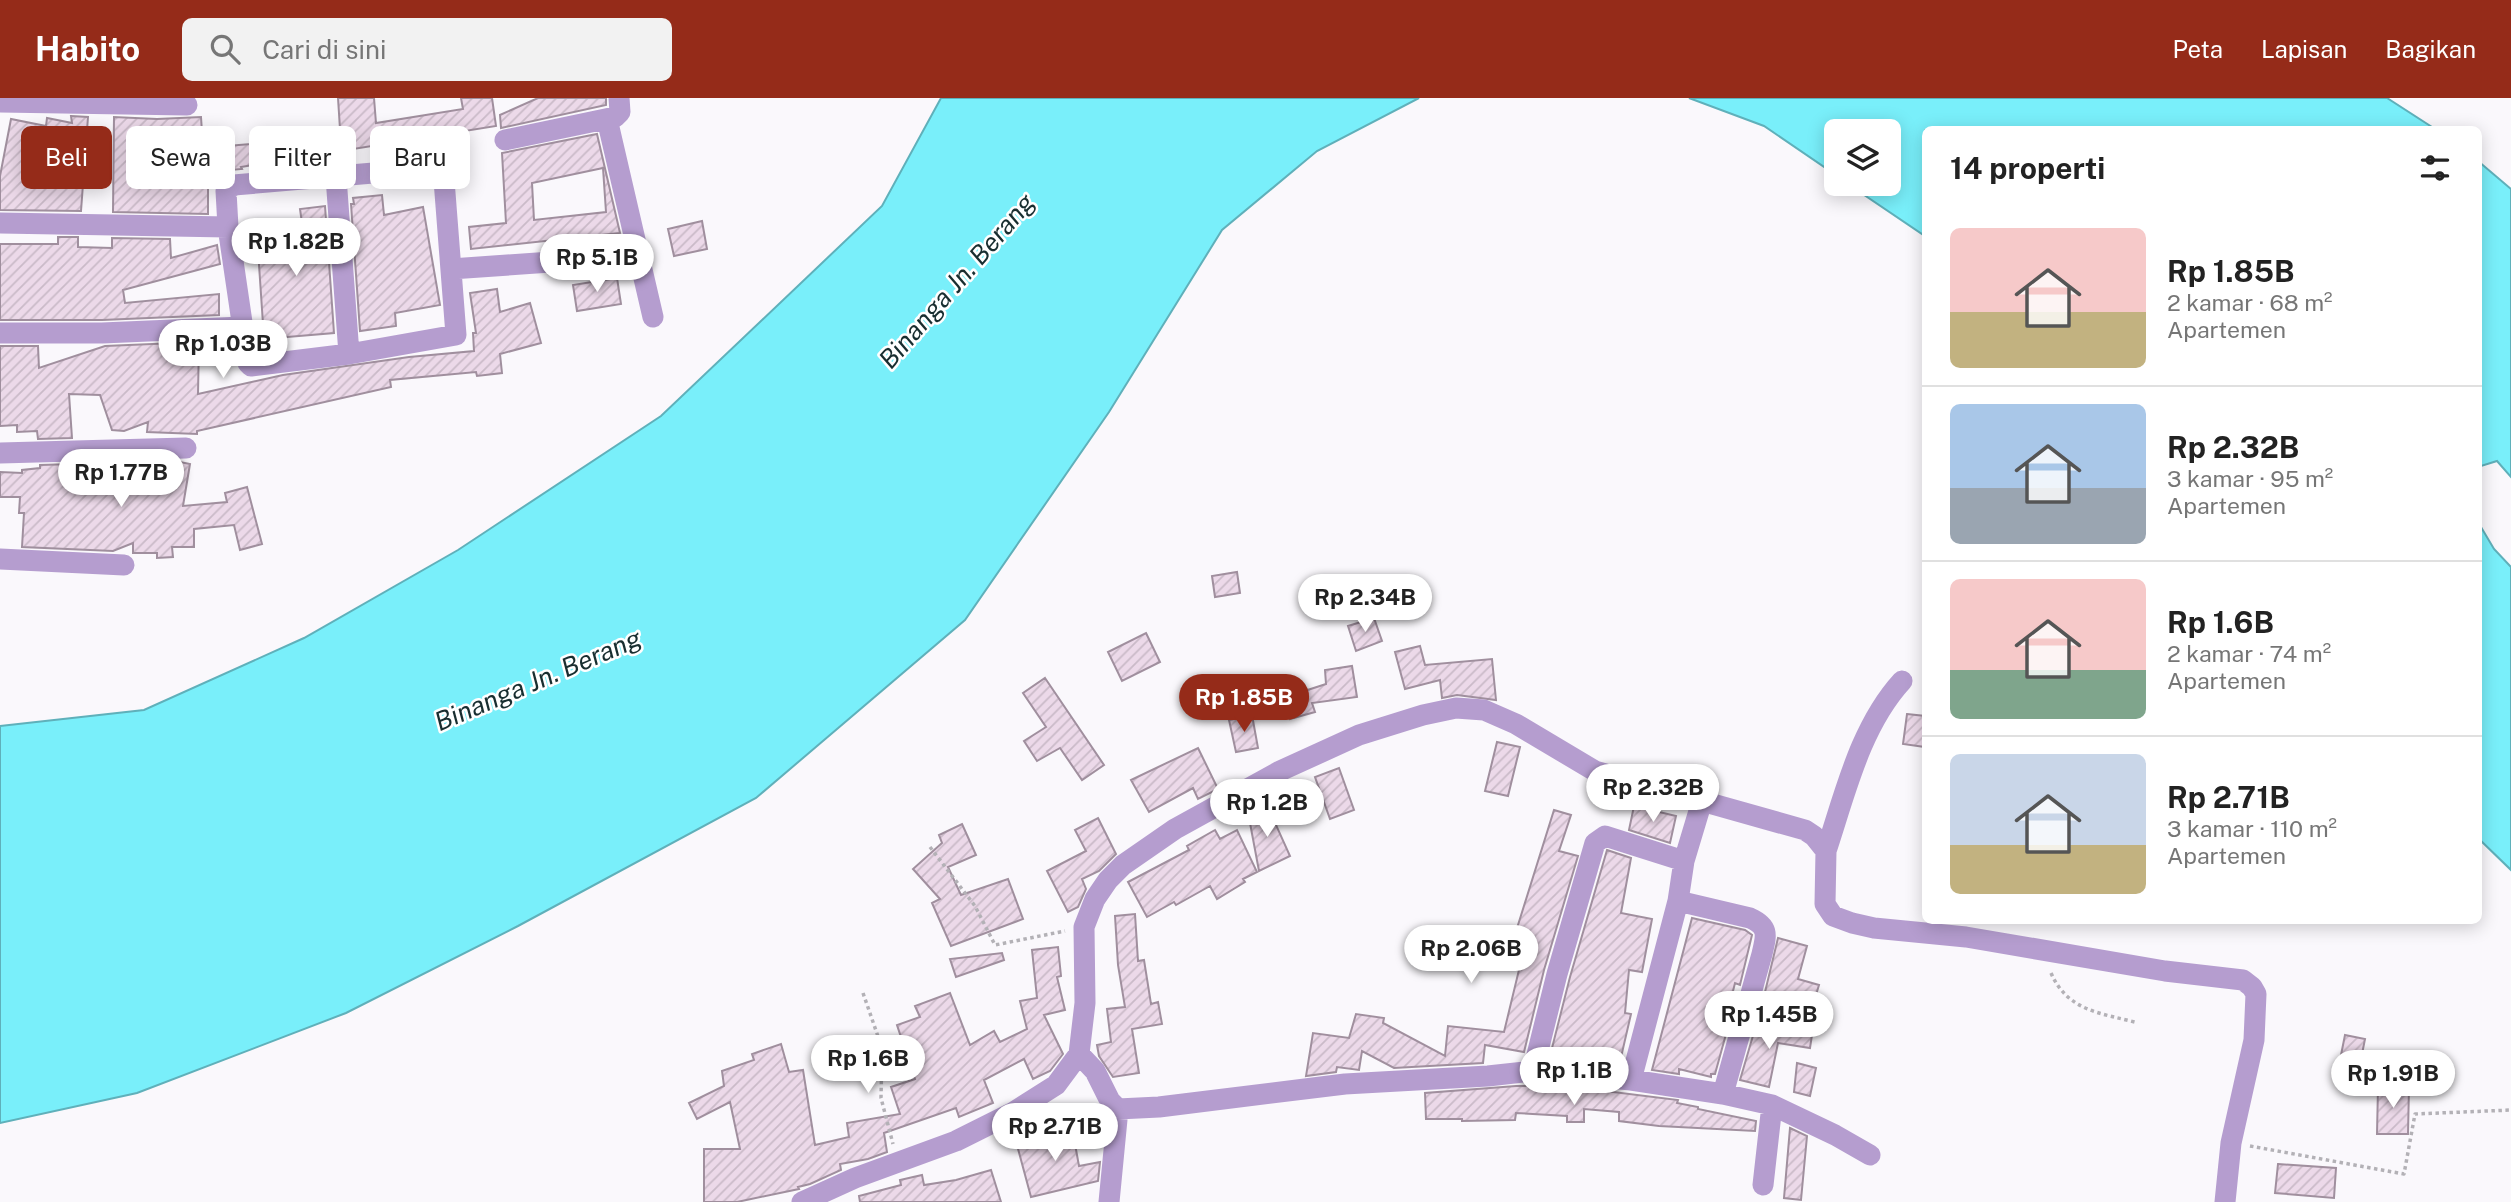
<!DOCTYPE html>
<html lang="id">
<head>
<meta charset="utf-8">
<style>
	:root { --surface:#fff; --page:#f2f2f2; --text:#222; --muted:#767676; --line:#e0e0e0; --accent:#952b19 }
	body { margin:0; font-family:"Public Sans",sans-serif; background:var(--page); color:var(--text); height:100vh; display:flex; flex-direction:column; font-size:26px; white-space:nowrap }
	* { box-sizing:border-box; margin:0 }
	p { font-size:23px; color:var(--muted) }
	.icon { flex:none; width:38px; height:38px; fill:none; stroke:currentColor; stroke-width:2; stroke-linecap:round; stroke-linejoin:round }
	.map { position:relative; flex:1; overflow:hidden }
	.drawer { position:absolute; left:1922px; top:28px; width:560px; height:798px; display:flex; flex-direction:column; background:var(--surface); border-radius:10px; box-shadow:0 4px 18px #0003 }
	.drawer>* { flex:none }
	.banner { position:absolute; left:21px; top:28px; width:665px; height:63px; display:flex; gap:14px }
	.buttons { position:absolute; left:1824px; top:21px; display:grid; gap:14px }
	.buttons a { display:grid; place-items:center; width:77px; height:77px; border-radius:10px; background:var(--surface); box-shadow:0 4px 18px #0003; font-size:35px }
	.price { position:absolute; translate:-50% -60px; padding:0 16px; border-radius:24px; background:#fff; color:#222; font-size:23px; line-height:46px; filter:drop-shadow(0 2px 4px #0008) }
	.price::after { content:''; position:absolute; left:50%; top:42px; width:21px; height:16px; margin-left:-10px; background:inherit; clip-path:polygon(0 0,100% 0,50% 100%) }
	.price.active { background:var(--accent); color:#fff }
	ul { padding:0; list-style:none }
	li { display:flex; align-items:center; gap:21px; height:175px; padding:0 28px }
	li+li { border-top:2px solid var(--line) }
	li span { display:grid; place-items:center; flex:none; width:196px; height:140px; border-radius:10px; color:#555 }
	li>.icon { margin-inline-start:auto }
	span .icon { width:84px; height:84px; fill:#fffc; stroke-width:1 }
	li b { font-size:30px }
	h2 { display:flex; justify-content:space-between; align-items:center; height:84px; padding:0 28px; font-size:30px }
	.chip { padding:0 24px; border-radius:10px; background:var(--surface); box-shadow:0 4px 18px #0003; font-size:24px; line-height:63px }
	.chip.active { background:var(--accent); color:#fff }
	header { display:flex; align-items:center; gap:42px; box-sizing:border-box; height:98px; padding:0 35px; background:var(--accent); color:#fff }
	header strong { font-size:33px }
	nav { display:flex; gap:38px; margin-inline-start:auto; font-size:24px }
	.search { width:490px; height:63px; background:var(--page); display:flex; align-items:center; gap:18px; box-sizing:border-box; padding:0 24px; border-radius:10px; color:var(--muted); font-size:26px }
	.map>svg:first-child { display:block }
</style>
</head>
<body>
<header>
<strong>Habito</strong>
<div class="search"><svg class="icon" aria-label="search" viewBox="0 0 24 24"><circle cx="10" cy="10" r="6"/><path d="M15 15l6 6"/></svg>Cari di sini</div>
<nav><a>Peta</a><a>Lapisan</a><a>Bagikan</a></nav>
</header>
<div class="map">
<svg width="2511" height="1104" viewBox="0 0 2511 1104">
	<defs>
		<pattern id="building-hatch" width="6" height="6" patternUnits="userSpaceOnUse" patternTransform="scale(1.75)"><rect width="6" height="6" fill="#ecd9e9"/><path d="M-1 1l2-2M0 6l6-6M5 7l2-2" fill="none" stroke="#cabac8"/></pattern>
	</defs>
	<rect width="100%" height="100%" fill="#faf8fc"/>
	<path fill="#79effa" stroke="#5fb0ba" stroke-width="2" d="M941,0H1419L1317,53L1222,132L1109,314L965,522L756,700L518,828L346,915L137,995L0,1025V628L144,612L304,540L458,452L661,318L882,108Z
		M1689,0H2387L2435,31L1925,32V138L1848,86H1888V33H1836V77L1764,28Z
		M2478,63L2511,91V379L2497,363L2478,369Z
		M2478,424L2494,451L2511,469V772L2478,740Z"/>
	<path fill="url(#building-hatch)" stroke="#a08f9e" stroke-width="2" fill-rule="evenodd" d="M338,0H374L376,25L463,11L461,0H492L496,28L241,69L242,71L208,74V116L113,114L114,19L157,21L201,19L203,50L251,46L340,31Z
		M538,0H606V7L501,30L500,17Z
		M71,18L88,19L81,113L0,112V78L11,21L46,28L47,20L72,25Z
		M597,36L620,135L471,151L469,129L506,125L502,55ZM603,70L606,114L534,122L532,85Z
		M382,97L384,117L423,109L440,207L395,215L396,228L360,233L351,106H354L353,100Z
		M325,108L334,235L264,241L257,137L302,125L300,111Z
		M702,123L707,151L674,158L668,131Z
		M58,139H78V149L112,150V140L170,141L171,160L217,147L220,166L123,192L125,205L219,196V217L102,222H0V146H58Z
		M617,180L621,206L577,213L573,187Z
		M497,191L500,214L530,205L541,245L500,256L502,275L477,278L476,274L390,282L391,289L197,333V336L147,334L148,324L124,333L112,332L100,297L69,296L72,340L38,341L37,333L17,334V327L0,328V248H38L39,270L105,248L199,244L198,296L283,277L409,259L474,253L473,235H476L470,195Z
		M175,363L190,366L183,408L227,404L225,395L247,389L262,446L240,452L234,427L194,431V449H172L173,459L157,460V455H133V445L113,453L22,449L24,415H19L20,399H0V374L22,375V372L40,370V367L74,366L75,376L112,368L144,367L145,364Z
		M1237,474L1240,495L1215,499L1212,478Z
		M1374,520L1382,543L1356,553L1348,528Z
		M1146,535L1160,564L1122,583L1108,554Z
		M1420,548L1425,567L1492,561L1496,602L1457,597L1442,600L1440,582L1405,591L1395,554Z
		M1352,568L1357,599L1312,605L1315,614L1290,621L1283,600L1326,586L1325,572Z
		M1045,580L1104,667L1082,682L1060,650L1037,663L1024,643L1046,629L1023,595Z
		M1907,616L1925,618V649L1903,646Z
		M1252,617L1258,650L1236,654L1229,622Z
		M1497,644L1520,649L1508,698L1485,693Z
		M1198,650L1218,691L1198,701L1193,690L1149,714L1131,682Z
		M1339,670L1354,712L1330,721L1315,679Z
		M1267,707L1290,758L1259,773L1250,725L1252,724L1248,716Z
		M1634,708L1676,718L1670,745L1629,732Z
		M1554,712L1571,717L1559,753L1578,758L1544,872L1524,954L1485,947L1483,965L1394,970L1362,953L1359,972L1337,969L1336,974L1306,978L1313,935L1349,940L1356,916L1384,920L1383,925L1445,958L1448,928L1504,934L1525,847L1513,843Z
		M1098,720L1116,756L1099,773L1082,781L1086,791L1078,809L1068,814L1047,773L1086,753L1075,732Z
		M962,726L976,757L948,769L961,797L1008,781L1023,821L951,848L932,805L940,801L913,771L942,745L939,737Z
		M1215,732L1220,741L1237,732L1257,774L1243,781L1245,784L1217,801L1210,788L1176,807L1174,804L1147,819L1128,784L1189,752L1187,748Z
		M1607,752L1631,760L1621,815L1652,821L1642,874L1629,872L1625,915L1631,916L1619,968L1591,965V962L1552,950L1570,879Z
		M1135,816L1138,863L1144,862L1151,906L1158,904L1162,926L1132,931L1139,975L1113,979L1099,958L1097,947L1111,944L1107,911L1125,909L1118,867L1115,818Z
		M1692,820L1745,832L1752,837L1740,887L1735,885L1727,917L1731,918L1715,976H1711V979L1679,971V976L1652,972Z
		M1778,840L1807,848L1798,881L1819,887L1813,907L1765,894Z
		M1058,849L1061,878L1057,879L1065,912L1044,917L1063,956L1050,973L1033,981L1024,961L984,982L993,1005L959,1019L956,1010L884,1035L887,1054L868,1061L840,1066L841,1072L810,1086L798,1089L799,1091L737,1104H704V1051H740L730,1004L697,1021L689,1005L724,988L722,973L754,962L752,956L781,946L789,974L803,972L815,1047L849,1039L847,1025L900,1016L891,989L915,981L897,927L920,919L915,908L950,895L970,947L994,933L1000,944L1027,931L1020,903L1037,900L1032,852Z
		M1002,855L1004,862L956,879L950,861Z
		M1757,924L1812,937L1810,950L1778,945L1769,989L1740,982Z
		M2345,937L2365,941L2359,971L2339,967Z
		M1797,965L1816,970L1810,998L1794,994Z
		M1516,988H1540V991L1567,992L1589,991L1678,1002L1677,1005L1698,1009V1011L1756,1023L1755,1033L1659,1028L1619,1023V1014L1584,1011V1024H1567V1018L1516,1015L1515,1022L1462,1023V1021H1426L1425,995Z
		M2378,989H2409L2408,1036H2377Z
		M1071,1024L1079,1068L1100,1064L1098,1083L1031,1099L1017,1047L1053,1038L1051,1027Z
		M1790,1030L1807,1038L1801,1102L1784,1100Z
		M2278,1066L2336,1070L2334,1100L2275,1095Z
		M991,1072L1001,1104H860L859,1098L901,1087L900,1082L922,1077L924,1087L956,1082Z"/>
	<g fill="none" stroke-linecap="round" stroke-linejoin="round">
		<path stroke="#b3b1b6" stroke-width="3.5" stroke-dasharray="3.5 3.5" stroke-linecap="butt" d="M930,749L975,808L995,847L1065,833
			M2051,875C2068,914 2102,915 2138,925
			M863,895L882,950L881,1000L893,1046
			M2250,1048L2404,1076L2415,1016L2511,1012"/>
		<path stroke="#b59dcf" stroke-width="21" d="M0,4L187,7
			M607,21L653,219
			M505,42L615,19L620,14L619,0
			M336,79L349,256
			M0,125L228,129L226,93L234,87L443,69L456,237L349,256L251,268L248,265L228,129
			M451,171L637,158
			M0,235H102L242,229
			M0,355L186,350
			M0,461L124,467
			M1826,753C1845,696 1860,629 1902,583
			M1678,803L1750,820C1770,829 1766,838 1762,856L1723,996
			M1079,956L1095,973L1110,1003L1118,1011L1159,1009L1345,986L1488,978L1533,973L1631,982L1723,996L1772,1007L1835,1037L1870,1057
			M1533,973L1557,876L1595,745L1605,738L1684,763
			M1631,982L1678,803L1684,763L1702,703
			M1763,1087L1772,1007
			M802,1104L855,1080L956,1043L1012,1015L1056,987L1079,956L1085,905L1084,829L1095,801L1108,782L1123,767L1175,731L1280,673L1359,637L1423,617L1456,610L1484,612L1516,626L1595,673L1805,732L1814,738L1826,753L1825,806L1833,818L1852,825L1874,830L1966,839L2165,873L2243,882L2252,889L2256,896L2254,942L2231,1045L2225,1104
			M1109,1104L1118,1011"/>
	</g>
	<g text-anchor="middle" stroke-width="5" stroke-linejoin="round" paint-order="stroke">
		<g font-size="26" font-style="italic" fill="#182e30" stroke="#fff">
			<text transform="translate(957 183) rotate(-49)" y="9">Binanga Jn. Berang</text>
			<text transform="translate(538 582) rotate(-23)" y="9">Binanga Jn. Berang</text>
		</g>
	</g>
</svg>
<div class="buttons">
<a><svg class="icon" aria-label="layers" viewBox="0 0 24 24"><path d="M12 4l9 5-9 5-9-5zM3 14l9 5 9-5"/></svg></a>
</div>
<b class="price" style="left:296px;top:180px">Rp 1.82B</b>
<b class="price" style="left:597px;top:196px">Rp 5.1B</b>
<b class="price" style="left:223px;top:282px">Rp 1.03B</b>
<b class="price" style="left:121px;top:411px">Rp 1.77B</b>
<b class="price" style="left:1365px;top:536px">Rp 2.34B</b>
<b class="price active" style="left:1244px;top:636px">Rp 1.85B</b>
<b class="price" style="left:1653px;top:726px">Rp 2.32B</b>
<b class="price" style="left:1267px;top:741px">Rp 1.2B</b>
<b class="price" style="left:1471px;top:887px">Rp 2.06B</b>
<b class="price" style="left:1769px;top:953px">Rp 1.45B</b>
<b class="price" style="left:868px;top:997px">Rp 1.6B</b>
<b class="price" style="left:1574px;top:1009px">Rp 1.1B</b>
<b class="price" style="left:2393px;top:1012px">Rp 1.91B</b>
<b class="price" style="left:1055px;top:1065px">Rp 2.71B</b>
<div class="banner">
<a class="chip active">Beli</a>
<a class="chip">Sewa</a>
<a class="chip">Filter</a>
<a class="chip">Baru</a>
</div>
<section class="drawer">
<h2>14 properti<svg class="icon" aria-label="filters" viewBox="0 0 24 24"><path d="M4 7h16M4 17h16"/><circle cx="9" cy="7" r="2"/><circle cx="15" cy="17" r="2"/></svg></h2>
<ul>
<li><span style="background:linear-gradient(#f6c9c9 60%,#c2b280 0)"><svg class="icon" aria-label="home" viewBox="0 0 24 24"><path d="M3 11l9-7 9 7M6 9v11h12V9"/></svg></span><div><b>Rp 1.85B</b><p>2 kamar · 68 m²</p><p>Apartemen</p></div></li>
<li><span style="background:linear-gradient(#a9c7e8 60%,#9aa5b1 0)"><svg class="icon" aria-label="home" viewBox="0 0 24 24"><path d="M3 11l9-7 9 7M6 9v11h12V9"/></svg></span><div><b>Rp 2.32B</b><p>3 kamar · 95 m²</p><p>Apartemen</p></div></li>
<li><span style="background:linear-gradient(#f6c9c9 65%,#7fa58c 0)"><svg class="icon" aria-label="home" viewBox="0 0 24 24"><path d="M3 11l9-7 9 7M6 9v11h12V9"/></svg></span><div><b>Rp 1.6B</b><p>2 kamar · 74 m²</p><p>Apartemen</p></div></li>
<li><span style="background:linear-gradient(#c9d6e8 65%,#c2b280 0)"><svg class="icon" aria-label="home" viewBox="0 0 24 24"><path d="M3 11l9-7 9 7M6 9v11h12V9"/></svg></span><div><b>Rp 2.71B</b><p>3 kamar · 110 m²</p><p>Apartemen</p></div></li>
</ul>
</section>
</div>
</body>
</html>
